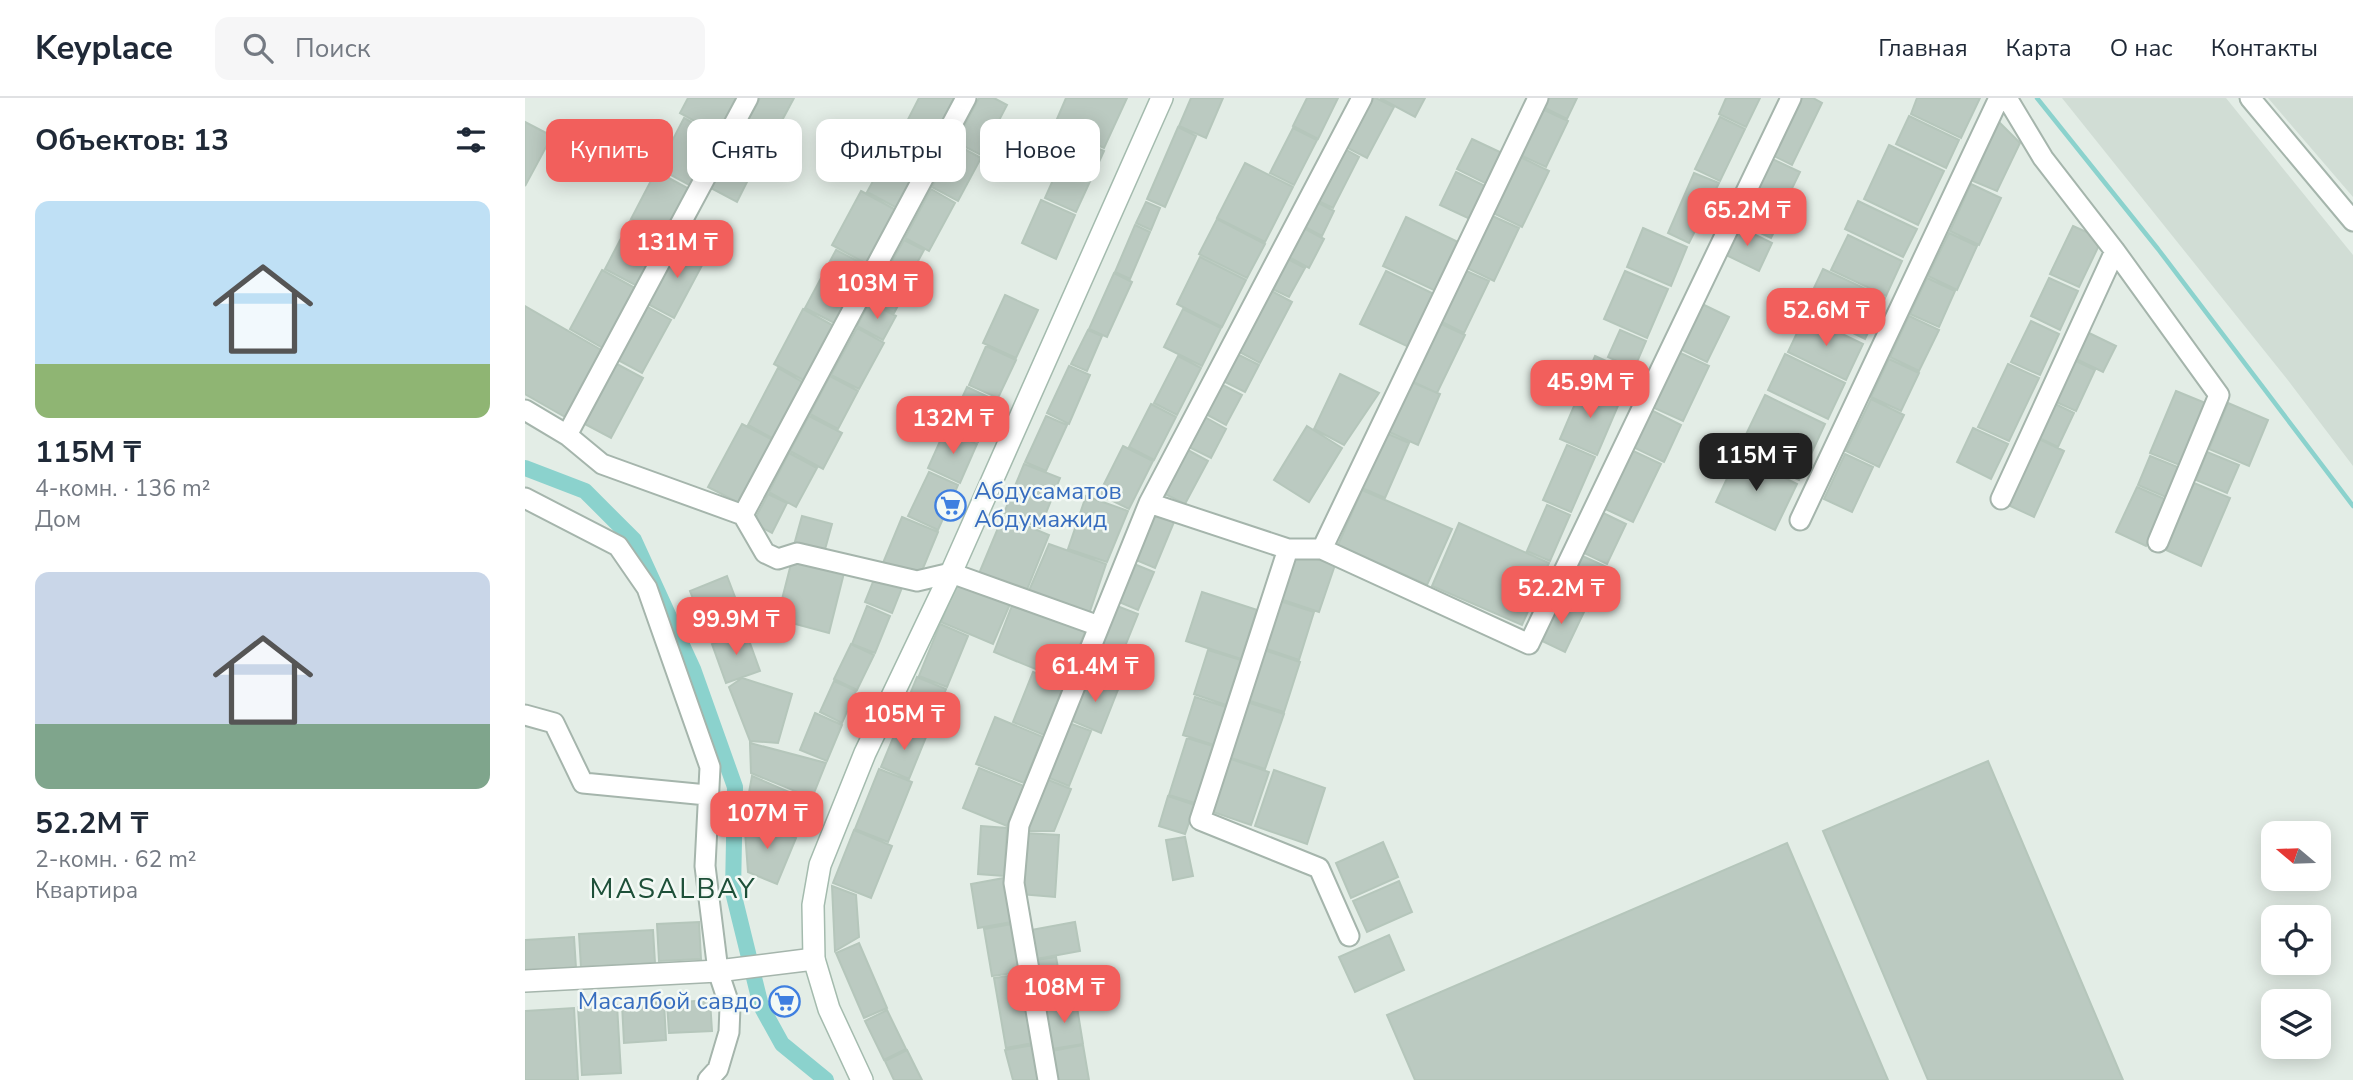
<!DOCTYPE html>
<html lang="ru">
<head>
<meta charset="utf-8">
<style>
	:root { --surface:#fff; --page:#f6f6f7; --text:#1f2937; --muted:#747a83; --line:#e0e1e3; --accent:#f25f5c }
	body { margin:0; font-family:"Nunito Sans",sans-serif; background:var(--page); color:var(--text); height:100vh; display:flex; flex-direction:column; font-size:26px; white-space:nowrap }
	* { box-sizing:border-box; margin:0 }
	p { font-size:23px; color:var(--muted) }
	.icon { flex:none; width:38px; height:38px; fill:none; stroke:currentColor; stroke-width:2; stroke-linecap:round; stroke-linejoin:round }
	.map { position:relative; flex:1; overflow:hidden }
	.details { display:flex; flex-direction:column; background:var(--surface); width:525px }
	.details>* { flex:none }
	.banner { position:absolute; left:21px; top:21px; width:665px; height:63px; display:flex; gap:14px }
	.needle { width:46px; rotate:289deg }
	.tools { position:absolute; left:1736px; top:723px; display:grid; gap:14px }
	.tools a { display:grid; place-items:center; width:70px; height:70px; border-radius:14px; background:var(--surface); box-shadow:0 4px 18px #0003; font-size:35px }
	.price { position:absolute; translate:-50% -60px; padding:0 16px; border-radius:14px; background:var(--accent); color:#fff; font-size:23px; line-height:46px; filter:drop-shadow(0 2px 4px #0008) }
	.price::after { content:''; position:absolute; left:50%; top:42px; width:21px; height:16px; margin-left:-10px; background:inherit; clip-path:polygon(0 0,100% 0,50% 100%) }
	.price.current { background:#222; color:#fff }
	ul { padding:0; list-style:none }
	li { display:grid; align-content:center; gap:14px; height:371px; padding:0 35px }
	li span { display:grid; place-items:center; height:217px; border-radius:14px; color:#555 }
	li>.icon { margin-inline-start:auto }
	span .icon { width:126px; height:126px; fill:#fffc; stroke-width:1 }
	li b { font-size:30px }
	h2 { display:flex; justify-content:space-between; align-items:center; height:84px; padding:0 35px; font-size:30px }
	.pill { padding:0 24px; border-radius:14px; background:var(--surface); box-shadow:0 4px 18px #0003; font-size:24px; line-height:63px }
	.pill.current { background:var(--accent); color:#fff }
	header { display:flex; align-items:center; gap:42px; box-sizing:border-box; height:98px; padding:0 35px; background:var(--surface); border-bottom:2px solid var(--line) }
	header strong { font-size:33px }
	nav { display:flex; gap:38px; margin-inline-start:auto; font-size:24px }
	.search { width:490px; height:63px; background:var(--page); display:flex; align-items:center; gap:18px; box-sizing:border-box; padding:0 24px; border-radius:14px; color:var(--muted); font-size:26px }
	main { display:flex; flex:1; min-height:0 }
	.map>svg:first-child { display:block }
</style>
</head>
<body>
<header>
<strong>Keyplace</strong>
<div class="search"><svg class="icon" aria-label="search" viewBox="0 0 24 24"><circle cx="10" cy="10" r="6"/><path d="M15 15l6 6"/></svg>Поиск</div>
<nav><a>Главная</a><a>Карта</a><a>О нас</a><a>Контакты</a></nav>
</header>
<main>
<section class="details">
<h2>Объектов: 13<svg class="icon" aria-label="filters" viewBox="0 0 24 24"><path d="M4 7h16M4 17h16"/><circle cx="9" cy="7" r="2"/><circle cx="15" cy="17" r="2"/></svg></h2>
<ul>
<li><span style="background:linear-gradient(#bfe0f5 75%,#8fb573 0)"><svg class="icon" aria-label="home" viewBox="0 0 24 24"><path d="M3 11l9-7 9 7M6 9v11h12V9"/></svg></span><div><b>115M ₸</b><p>4-комн. · 136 m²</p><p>Дом</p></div></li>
<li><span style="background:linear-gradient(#c9d6e8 70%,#7fa58c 0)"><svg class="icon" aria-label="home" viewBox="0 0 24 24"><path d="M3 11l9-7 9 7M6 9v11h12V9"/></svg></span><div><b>52.2M ₸</b><p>2-комн. · 62 m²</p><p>Квартира</p></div></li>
</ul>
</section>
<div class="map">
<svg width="1828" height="982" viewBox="0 0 1828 982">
	<rect width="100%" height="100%" fill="#e3ede6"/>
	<path fill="#d1ddd5" d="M1537,0H1701L1828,157V368L1762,281Z
		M1743,0H1828V99Z"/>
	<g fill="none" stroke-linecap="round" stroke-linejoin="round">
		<path stroke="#8bd2cd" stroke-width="4.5" d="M1512,0L1633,151L1828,408"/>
		<path stroke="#8bd2cd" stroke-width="16" d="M0,370L60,393L109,442L168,571L210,689L208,794L236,908L257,946L301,982"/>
	</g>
	<path fill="#bbcac1" stroke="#b5c6bb" stroke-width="2" d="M163,0H213L193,36L155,15Z
		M235,0H269L246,43L220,28Z
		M394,0H431L404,50L376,35Z
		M454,0H469L482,7L456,57L431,44Z
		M541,0H602L579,50L529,28Z
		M666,0H698L681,40L654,28Z
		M782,0H813L793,41L768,28Z
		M842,0H851L869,9L842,60L817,47Z
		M855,0H900L890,19Z
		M1018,0H1052L1042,21L1014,7Z
		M1201,0H1235L1221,29L1194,16Z
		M1272,0H1288L1297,5L1267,67L1245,56Z
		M1392,0H1455L1436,40L1386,16Z
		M1013,9L1043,23L1021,69L991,55Z
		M1384,18L1434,42L1421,70L1371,46Z
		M1195,19L1220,31L1195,83L1170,71Z
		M159,20L192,38L166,88L133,70Z
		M1473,23L1495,45L1472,93L1448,83Z
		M0,24L27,38L0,88Z
		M653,29L671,38L640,109L622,101Z
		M219,30L245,44L226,79L200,65Z
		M768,30L792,42L769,87L745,75Z
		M374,36L403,52L372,110L342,94Z
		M547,39L579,53L551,114L520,100Z
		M947,41L977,55L962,86L932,71Z
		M430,46L456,60L433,103L407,89Z
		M1364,47L1419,73L1393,127L1339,101Z
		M816,49L834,59L808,110L789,101Z
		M991,57L1024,73L997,129L964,113Z
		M1243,59L1275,74L1258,109L1227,93Z
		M720,65L768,89L740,144L692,120Z
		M199,66L224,80L212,104L186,90Z
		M131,73L164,91L139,138L106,121Z
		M931,74L960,88L945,121L915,107Z
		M1169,75L1194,85L1164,145L1143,135Z
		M1446,86L1476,100L1454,147L1425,133Z
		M406,91L430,105L404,153L380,140Z
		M336,93L371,112L342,166L307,147Z
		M1225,97L1259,114L1246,140L1212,124Z
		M516,102L550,117L531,161L497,145Z
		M788,102L809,113L797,138L776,127Z
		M1333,103L1392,131L1378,159L1320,131Z
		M621,104L635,110L626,132L611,125Z
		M963,116L994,130L969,183L938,168Z
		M881,119L935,145L911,193L858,168Z
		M692,121L740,146L722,180L674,156Z
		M105,123L138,140L112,188L80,171Z
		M610,127L625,134L605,181L590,174Z
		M1210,127L1247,145L1234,173L1197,155Z
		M775,128L799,141L784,170L760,157Z
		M1548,128L1577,141L1554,189L1525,176Z
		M1118,130L1162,149L1146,188L1102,169Z
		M1424,135L1452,148L1432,192L1403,178Z
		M1323,137L1377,163L1361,198L1306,172Z
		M379,142L399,152L386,176L366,165Z
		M156,144L182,158L149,220L123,206Z
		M311,152L342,168L311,226L280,210Z
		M675,159L721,182L697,229L652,206Z
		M759,159L780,170L764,199L743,189Z
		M365,167L388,179L369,215L346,202Z
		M937,171L964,183L939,235L913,222Z
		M1298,171L1360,200L1340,241L1279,211Z
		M77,172L110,190L78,250L45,231Z
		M861,173L911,197L886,250L835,226Z
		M1100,173L1143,191L1122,240L1079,221Z
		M589,175L607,184L582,239L564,231Z
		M1402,180L1430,193L1414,229L1385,216Z
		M1524,180L1553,193L1535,232L1506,218Z
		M743,191L767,204L735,265L711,252Z
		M480,197L513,212L491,260L458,245Z
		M345,204L371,218L358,242L332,228Z
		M1175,205L1204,219L1182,264L1153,250Z
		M0,208L78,253L40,319L0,296Z
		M121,208L146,222L117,275L93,262Z
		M278,211L309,228L280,283L249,266Z
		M658,211L696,230L677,268L639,249Z
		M1280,218L1338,246L1321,282L1263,254Z
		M1384,218L1414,232L1394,273L1365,259Z
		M1506,223L1534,236L1515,277L1486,264Z
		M912,224L940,237L912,295L884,282Z
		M332,230L359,245L334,291L306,277Z
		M563,232L577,238L562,273L546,266Z
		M1095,232L1121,243L1109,271L1083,259Z
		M1562,234L1591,248L1578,274L1549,260Z
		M461,248L491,262L473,300L444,287Z
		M1151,253L1184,268L1158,323L1125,308Z
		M710,255L734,267L720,294L696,282Z
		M1260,256L1320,285L1303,321L1243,292Z
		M653,258L676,270L652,317L629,305Z
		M1070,258L1108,275L1097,300L1059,284Z
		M1364,261L1394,275L1376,313L1346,299Z
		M1549,262L1570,272L1551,313L1529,303Z
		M90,265L118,280L86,340L58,325Z
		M1483,266L1514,280L1484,343L1453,329Z
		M544,268L565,277L544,326L522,315Z
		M253,270L279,285L249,341L223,327Z
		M815,276L854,295L819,347L789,331Z
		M305,278L333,293L313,331L285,316Z
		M884,283L915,296L893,347L862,333Z
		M694,285L717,297L701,327L679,315Z
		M1058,287L1095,303L1072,357L1035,341Z
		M442,289L472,303L453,344L423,331Z
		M1651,293L1683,306L1657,368L1625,355Z
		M1240,297L1300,326L1274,382L1213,353Z
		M1346,301L1379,317L1354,369L1321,353Z
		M1528,305L1549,315L1533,349L1512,339Z
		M1703,305L1743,322L1724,368L1684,351Z
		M626,306L651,319L629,362L604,349Z
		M1124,311L1156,327L1139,364L1106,348Z
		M284,318L317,335L298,371L265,353Z
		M521,318L542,327L521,373L500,364Z
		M678,318L701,331L686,360L662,348Z
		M217,326L248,342L214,405L183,389Z
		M782,328L817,350L784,404L749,382Z
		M1448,330L1483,346L1466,381L1432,364Z
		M420,332L452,346L435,385L403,370Z
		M861,335L884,345L860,400L837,390Z
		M1512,340L1539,353L1509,419L1481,406Z
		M1042,347L1070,359L1046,414L1018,402Z
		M598,348L628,363L604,411L574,396Z
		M661,351L683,363L660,406L638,395Z
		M1104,351L1136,366L1108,424L1076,409Z
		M1682,354L1714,367L1702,395L1671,382Z
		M264,355L292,370L271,409L244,394Z
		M1320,356L1348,369L1327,414L1299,401Z
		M1213,357L1272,386L1250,432L1191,404Z
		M1625,358L1655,370L1643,400L1613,387Z
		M499,366L535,380L515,430L479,415Z
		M404,374L433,387L413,432L383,418Z
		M1669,385L1705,400L1676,468L1641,452Z
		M1612,389L1642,402L1621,448L1591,434Z
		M837,392L927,431L902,487L813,447Z
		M243,396L262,405L247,435L228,425Z
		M561,398L603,413L582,464L543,451Z
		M1022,407L1045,417L1025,463L1002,453Z
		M1074,413L1101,426L1082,466L1055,453Z
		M630,416L649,424L630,470L611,462Z
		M277,418L307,426L299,455L269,447Z
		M478,418L524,437L501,494L453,478Z
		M377,419L413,434L394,480L358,465Z
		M934,425L1024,465L997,527L907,488Z
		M524,446L581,466L564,516L503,495Z
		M771,454L810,467L794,514L755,501Z
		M1053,456L1084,470L1063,513L1032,498Z
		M268,458L320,471L304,535L252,521Z
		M609,466L629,474L613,512L594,504Z
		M352,474L380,482L367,515L340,504Z
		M202,478L221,528L185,543L165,493Z
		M434,480L488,499L468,546L416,524Z
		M677,494L732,512L716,561L661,543Z
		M490,500L562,529L540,583L469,554Z
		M1032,502L1059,514L1040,554L1013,541Z
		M755,503L789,514L774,562L739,550Z
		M342,508L365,518L350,555L327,546Z
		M592,508L613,516L586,583L565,574Z
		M415,526L443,538L422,589L394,578Z
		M221,534L235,573L201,585L187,546Z
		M326,546L349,557L332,592L309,581Z
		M683,552L716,562L701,607L669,596Z
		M739,552L775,564L759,614L722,602Z
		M508,574L539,587L519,637L488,624Z
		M564,576L594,589L576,635L545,622Z
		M392,579L421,591L402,638L373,626Z
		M217,580L267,596L253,645L225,643L204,589Z
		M309,583L331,593L317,625L295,614Z
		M670,599L701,609L689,647L658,637Z
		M722,604L759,616L740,671L703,659Z
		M290,615L317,627L302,663L275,652Z
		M470,619L518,639L499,685L451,666Z
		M544,625L566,633L544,688L522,679Z
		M373,628L401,639L384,681L356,669Z
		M662,640L688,648L670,705L644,697Z
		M225,645L301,665L287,700L226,675Z
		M703,660L744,674L726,727L685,713Z
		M1463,663L1598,982H1403L1298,733Z
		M454,670L499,688L482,728L438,710Z
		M354,671L387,684L363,744L330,731Z
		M749,672L800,690L782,746L730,728Z
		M227,678L285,703L271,738L220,717Z
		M521,681L546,691L529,733H500Z
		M643,698L670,707L660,736L634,728Z
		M219,720L271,740L252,786L223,774Z
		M456,728L482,730L479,778L453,776Z
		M329,732L367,748L346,800L308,785Z
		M499,735L534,737L530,799L495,796Z
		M660,739L668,778L648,782L641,742Z
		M858,744L873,779L826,800L811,765Z
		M1262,745L1363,982H890L862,917Z
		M479,780L487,824L453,830L446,786Z
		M874,783L887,814L842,834L828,803Z
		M307,788L331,797L334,839L310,853Z
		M174,824L176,861L134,863L132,826Z
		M550,824L555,853L511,861L506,832Z
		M487,826L495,874L467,878L459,831Z
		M128,832L130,865L56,869L54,836Z
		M864,837L879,872L830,894L814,859Z
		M49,839L51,870L0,873V842Z
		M334,845L362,910L339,920L311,855Z
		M531,859L539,904L519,907L511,862Z
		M496,876L508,945L481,950L469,880Z
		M185,902L187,933L144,935L142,905Z
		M551,903L558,946L527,951L519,909Z
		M139,904L141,942L99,945L97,906Z
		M92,907L96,975L57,977L53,909Z
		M49,910L53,982H0V913Z
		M362,912L381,951L359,962L340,923Z
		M509,947L515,982H488L480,952Z
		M558,947L564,982H532L527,953Z
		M382,952L397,982H369L360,963Z"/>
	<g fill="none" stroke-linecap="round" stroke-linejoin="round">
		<defs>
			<path id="minor" d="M1482,0L1518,60L1590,153L1694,297L1633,444
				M1725,0L1828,123
				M0,312L42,337L77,366L218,417L240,455L253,461L272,455L392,483L426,475L574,528
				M42,337L223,0
				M0,400L93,448L122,490L185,669L180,768L193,873L205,909L204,934L193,971L183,982
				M1476,401L1590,153
				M624,405L763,451H797L1004,546L1266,0
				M218,417L441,0
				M1275,422L1474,0
				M763,451L675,722L794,770L824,838
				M797,451L1013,0
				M0,617L29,625L58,685L182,697
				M523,982L489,785L494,727L624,405L837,0"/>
			<path id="tertiary" d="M0,883L193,873L289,861"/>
			<path id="secondary" d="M337,982L304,911L289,861L288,807L295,767L340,655L426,475L637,0"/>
		</defs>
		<use href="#minor" stroke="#a5b5ac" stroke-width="23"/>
		<use href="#tertiary" stroke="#a5b5ac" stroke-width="24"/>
		<use href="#secondary" stroke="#a4bbae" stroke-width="24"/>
		<use href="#minor" stroke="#fff" stroke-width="19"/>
		<use href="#tertiary" stroke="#fff" stroke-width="21"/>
		<use href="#secondary" stroke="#fff" stroke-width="21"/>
	</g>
	<defs>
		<symbol id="supermarket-ring" viewBox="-11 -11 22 22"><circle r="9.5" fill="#f3f9f5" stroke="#3f7fe0" stroke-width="1.5"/><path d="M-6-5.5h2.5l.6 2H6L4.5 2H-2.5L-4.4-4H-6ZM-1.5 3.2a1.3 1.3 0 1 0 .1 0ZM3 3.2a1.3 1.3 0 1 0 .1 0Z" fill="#3f7fe0"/></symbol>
	</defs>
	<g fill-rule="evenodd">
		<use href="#supermarket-ring" x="408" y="390" width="35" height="35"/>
		<use href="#supermarket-ring" x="242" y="886" width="35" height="35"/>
	</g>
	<g text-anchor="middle" stroke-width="5" stroke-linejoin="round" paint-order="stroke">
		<g font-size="24" fill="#366cbe" stroke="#f3f9f5" text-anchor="start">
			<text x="449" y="401">Абдусаматов<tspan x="449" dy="28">Абдумажид</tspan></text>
			<text x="237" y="911" text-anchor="end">Масалбой савдо</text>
		</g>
		<g font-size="28" letter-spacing="2" fill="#1e5039" stroke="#f3f9f5">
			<text x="148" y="800">MASALBAY</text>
		</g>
	</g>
</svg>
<div class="tools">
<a><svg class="needle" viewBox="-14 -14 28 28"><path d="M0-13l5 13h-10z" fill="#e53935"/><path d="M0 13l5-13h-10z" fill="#747a83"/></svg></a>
<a><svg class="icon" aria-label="locate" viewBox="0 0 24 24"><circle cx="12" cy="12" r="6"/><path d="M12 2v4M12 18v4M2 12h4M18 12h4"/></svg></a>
<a><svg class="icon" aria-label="layers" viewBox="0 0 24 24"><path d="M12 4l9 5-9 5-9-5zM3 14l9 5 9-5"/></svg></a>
</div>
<b class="price" style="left:1222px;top:150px">65.2M ₸</b>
<b class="price" style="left:152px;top:182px">131M ₸</b>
<b class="price" style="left:352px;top:223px">103M ₸</b>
<b class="price" style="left:1301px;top:250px">52.6M ₸</b>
<b class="price" style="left:1065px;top:322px">45.9M ₸</b>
<b class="price" style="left:428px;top:358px">132M ₸</b>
<b class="price current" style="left:1231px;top:395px">115M ₸</b>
<b class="price" style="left:1036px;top:528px">52.2M ₸</b>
<b class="price" style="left:211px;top:559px">99.9M ₸</b>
<b class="price" style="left:570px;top:606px">61.4M ₸</b>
<b class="price" style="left:379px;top:654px">105M ₸</b>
<b class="price" style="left:242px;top:753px">107M ₸</b>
<b class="price" style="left:539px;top:927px">108M ₸</b>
<div class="banner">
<a class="pill current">Купить</a>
<a class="pill">Снять</a>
<a class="pill">Фильтры</a>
<a class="pill">Новое</a>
</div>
</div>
</main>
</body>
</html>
